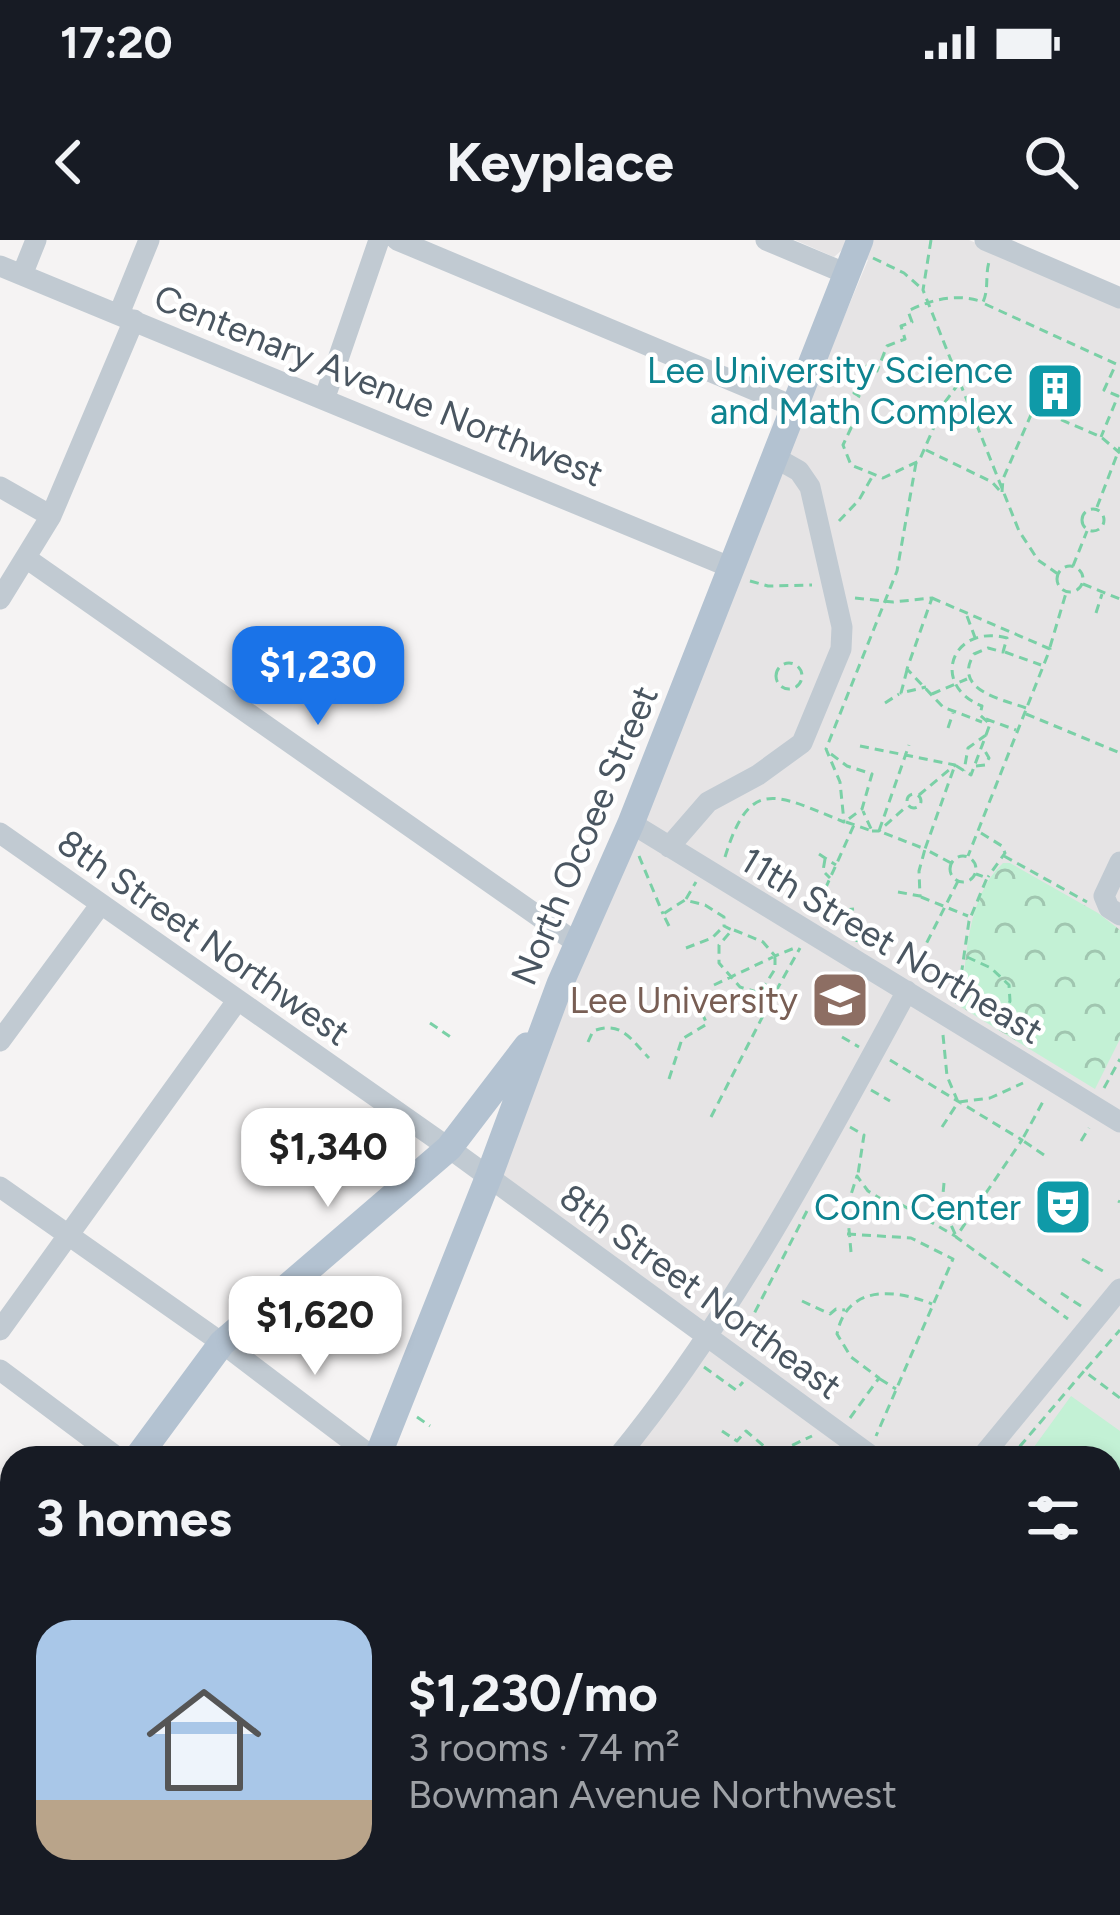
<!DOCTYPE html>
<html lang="en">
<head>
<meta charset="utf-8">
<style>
	:root { --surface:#171b24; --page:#242831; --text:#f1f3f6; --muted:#9ea1a6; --line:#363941; --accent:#1a73e8 }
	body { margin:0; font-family:Figtree,sans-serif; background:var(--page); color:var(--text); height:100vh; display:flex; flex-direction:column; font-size:45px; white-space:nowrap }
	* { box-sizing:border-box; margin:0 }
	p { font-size:39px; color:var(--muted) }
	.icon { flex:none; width:66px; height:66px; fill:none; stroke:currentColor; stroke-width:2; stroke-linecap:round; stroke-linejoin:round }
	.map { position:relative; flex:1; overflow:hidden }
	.panel { position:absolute; left:0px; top:1206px; width:1122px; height:471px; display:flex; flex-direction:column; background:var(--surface); border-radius:36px 36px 0 0; box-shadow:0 6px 18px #0003 }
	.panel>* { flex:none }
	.price { position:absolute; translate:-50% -102px; padding:0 27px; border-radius:24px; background:#fff; color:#222; font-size:39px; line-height:78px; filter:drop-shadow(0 3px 6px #0008) }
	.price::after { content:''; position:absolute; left:50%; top:72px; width:36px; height:27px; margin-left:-18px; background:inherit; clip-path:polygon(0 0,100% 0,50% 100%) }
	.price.selected { background:var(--accent); color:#fff }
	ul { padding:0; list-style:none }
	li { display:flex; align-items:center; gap:36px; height:300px; padding:0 36px }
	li+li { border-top:3px solid var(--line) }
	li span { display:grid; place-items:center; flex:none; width:336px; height:240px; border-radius:36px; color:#555 }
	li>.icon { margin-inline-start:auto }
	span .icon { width:144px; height:144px; fill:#fffc; stroke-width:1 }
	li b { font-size:51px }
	h2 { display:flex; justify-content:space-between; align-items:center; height:144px; padding:0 36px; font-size:51px }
	.status { display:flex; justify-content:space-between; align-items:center; height:84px; padding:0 60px; background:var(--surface); direction:ltr }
	.status svg { height:33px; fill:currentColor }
	header { display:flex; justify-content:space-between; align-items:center; height:156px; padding:0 36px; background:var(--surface); font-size:54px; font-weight:700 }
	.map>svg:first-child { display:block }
</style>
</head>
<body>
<div class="status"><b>17:20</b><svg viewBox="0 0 49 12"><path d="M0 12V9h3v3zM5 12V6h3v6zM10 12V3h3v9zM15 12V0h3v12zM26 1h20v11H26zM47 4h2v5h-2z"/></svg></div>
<header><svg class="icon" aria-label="back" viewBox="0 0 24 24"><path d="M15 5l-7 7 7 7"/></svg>Keyplace<svg class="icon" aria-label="search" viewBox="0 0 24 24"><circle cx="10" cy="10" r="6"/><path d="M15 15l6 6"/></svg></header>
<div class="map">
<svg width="1120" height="1675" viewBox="0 0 1120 1675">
	<defs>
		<pattern id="park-crowns" width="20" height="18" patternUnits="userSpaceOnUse" patternTransform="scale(3)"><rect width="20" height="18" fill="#c3f1d5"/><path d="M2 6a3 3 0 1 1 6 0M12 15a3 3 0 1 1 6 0" fill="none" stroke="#a0c6b0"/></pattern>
	</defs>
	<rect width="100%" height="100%" fill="#f5f3f3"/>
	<path fill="#fdf9ef" d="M0,1528L12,1536V1665H189L202,1675H0Z"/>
	<path fill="#e6e4e5" d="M795,0H969L1120,64V1565L1110,1578V1218H615L708,1098L489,936L631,583L868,20L842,10L834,17Z
		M205,1665H643L636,1675H219Z"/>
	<path fill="url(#park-crowns)" d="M1003,623H1010L1098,673L1120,690V799L1095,849L961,767C966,721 966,657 1003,623Z
		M946,1665L960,1675H723L709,1666Z"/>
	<path fill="#c3f1d5" d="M1071,1156L1120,1191V1362L1110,1355V1218H1026Z"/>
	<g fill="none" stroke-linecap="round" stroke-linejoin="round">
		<path stroke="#7ad0a6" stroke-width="3" stroke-dasharray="9 6" stroke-linecap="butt" d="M931,0L923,50L1019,291L1038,320L1058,334
			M873,18L904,33L921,48
			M985,64L1116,124L1104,150L1118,156L1101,197
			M959,143L945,162L919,221L883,238L851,225L843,205L851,188L845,185L859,156L854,153L867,126L877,131L887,106L905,99L901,86L912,82L908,71C932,59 957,53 983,62C989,49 985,36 989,22
			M926,210L992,242L1001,252
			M1002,252L1003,239L1034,168L1101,197L1120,213
			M1097,267L1120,207
			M1082 280a11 11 0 1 1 22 0a11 11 0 1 1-22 0Z
			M839,281L859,260L872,237
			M1073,326L1087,291
			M1057 339a13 13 0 1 1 26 0a13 13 0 1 1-26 0Z
			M750,341L768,346L812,345
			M1083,344L1120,359
			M855,358L893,362L932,358L907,429L943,467L982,482
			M932,358L1050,409L968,616
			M1096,373L1102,354
			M967,376L977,403
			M1050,407L1066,353
			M1005,412L1041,425
			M776 436a13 13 0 1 1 26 0a13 13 0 1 1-26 0Z
			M907,430L901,453L926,447
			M932,454L967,439
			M885,463L899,454
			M1026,474L1120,513
			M986,479L1016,490
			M948,488L953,473
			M986,495L990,484L980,475L982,466C929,445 952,383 1007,398L1003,412L988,408L974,414C952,450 1001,459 1026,468
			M860,506L955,525L919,555
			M831,514L847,526L872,534L862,569L846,581
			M976,526L985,525L989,518L982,506
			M907 561a7 7 0 1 1 14 0a7 7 0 1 1-14 0Z
			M846,582L872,591L863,571
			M872,591H879L906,567
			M981,593L1002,606L1005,613L988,637
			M819,614L836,625
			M950 629a13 13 0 1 1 26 0a13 13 0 1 1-26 0Z
			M639,616L663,674
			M1004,616L1087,662
			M725,617C750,535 777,555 844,582L840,542L826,509L897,331L916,223
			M825,619L823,631L830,638
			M951,623L925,609L955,525L971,535L986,495L968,508L964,531
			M898,652L920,656L919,631L925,609L879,591L909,505
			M921,657L968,676
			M686,659L696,642
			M821,664L835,671L854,669
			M847,672L858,687L857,702
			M813,676L854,585
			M669,686L663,674L685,660L705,665L724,677V686L732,690L719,705V723L740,747L760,753
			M734,690L763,702L775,716L797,707
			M686,708L712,698L723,687
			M775,716V729L760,753L767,767L800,708
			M920,716L958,641
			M967,717L991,728L1009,745L1010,761L999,790
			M898,722C909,713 920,716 928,727V741
			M714,745L773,717
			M957,764L969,681L987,638L976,634
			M430,783L452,798
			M943,795L947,836L958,862
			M842,797L859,807
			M588,802L593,791C622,780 631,800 649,818
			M890,820L1022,900L956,997L1068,1079
			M669,839L682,799L707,784L702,773
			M1104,848L1120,819
			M871,850L890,861
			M959,862L990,858L1023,843
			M711,877L767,768
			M850,887L864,895L858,934
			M942,887L957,864
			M1081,901L1089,888
			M1044,915L1022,900L1045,858
			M944,943L942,965L956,996
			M987,958L1008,973
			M1118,961L1120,962
			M847,994L911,998L953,1019L876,1196
			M851,1012L847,967L857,936L868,951L886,962L890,958L955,996
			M1082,1019L1108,1034
			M1061,1053L1081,1066
			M802,1061L830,1074L836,1069L845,1070
			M741,1099L808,969
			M704,1127L736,1150L743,1142
			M1086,1129L1120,1090
			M880,1139L896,1149
			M417,1177L430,1186
			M850,1178L879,1138L851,1117L837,1094C847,1044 895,1049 932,1064
			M722,1191L737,1201L746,1191L778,1218
			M804,1217L830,1207
			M765,1218L812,1196
			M1010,1218L1084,1131L1120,1158
			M421,1665L436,1675
			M583,1665L597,1675
			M216,1666L230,1675
			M498,1667L506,1675
			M406,1671L411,1665
			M283,1675L290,1665
			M461,1675L500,1665
			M550,1675L557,1665"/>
		<path stroke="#c1cad2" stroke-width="21" d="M397,0L795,167
			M766,0L847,34
			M985,0L1120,58
			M0,26L732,328
			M22,35L36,0
			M119,74L149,0
			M325,157L379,0
			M0,247L51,276
			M26,318L578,704
			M0,359L51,276L134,80
			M631,583L1120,882
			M0,593L449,908L874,1218
			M669,607L708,562L758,535L802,503L841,409L842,387L810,247L799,231L776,218
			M1120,622L1104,656L1109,668L1120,675
			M0,801L101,664
			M0,947L222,1103L374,1218
			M0,1090L237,761
			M0,1130L118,1218
			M617,1218C734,1075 819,913 907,751
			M981,1218L1120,1049
			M0,1316L12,1324
			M1110,1389L1120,1396
			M1110,1509L1120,1515
			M0,1527L12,1536
			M1110,1609L1120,1595
			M189,1665L202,1675
			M1001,1665L1008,1670L1011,1665
			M251,1675L260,1665
			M650,1675L656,1665
			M683,1675L690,1665
			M1063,1675L1070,1665"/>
		<path stroke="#b3c2d1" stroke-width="27" d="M137,1218L222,1103L449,908L527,806
			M377,1218L489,936L560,744L631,583L860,0
			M0,1405L12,1388
			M35,1675L42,1665"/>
	</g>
	<defs>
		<symbol id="building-square" viewBox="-11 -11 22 22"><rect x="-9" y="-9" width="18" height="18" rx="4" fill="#0f9aa8" stroke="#fff"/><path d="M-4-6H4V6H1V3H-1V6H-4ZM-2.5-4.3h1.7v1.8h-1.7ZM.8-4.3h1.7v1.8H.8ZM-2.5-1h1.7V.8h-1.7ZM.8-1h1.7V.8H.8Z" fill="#fff"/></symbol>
		<symbol id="university-square" viewBox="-11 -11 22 22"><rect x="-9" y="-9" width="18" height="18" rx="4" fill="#8d6e63" stroke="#fff"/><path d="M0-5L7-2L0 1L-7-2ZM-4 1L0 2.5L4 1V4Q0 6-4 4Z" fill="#fff"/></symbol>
		<symbol id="theatre-square" viewBox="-11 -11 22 22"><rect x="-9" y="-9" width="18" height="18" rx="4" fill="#0f9aa8" stroke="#fff"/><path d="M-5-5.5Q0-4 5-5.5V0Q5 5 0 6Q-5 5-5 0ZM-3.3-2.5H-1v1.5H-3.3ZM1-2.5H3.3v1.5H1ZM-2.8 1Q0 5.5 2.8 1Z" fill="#fff"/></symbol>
	</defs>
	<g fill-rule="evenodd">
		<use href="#building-square" x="1022" y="118" width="66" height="66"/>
		<use href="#university-square" x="807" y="727" width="66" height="66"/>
		<use href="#theatre-square" x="1030" y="934" width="66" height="66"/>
	</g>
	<g text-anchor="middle" stroke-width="9" stroke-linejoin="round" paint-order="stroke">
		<g font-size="36" fill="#0d838f" stroke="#fff" text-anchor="end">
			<text x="1013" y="143">Lee University Science<tspan x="1013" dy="41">and Math Complex</tspan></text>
			<text x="1021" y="980">Conn Center</text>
		</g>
		<g font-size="36" fill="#4a5661" stroke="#fff">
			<text transform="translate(379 145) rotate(22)" y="13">Centenary Avenue Northwest</text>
			<text transform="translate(584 595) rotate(-67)" y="13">North Ocoee Street</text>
			<text transform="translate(204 697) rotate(35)" y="13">8th Street Northwest</text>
			<text transform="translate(892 705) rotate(31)" y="13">11th Street Northeast</text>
			<text transform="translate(701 1051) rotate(36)" y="13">8th Street Northeast</text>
		</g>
		<g font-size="36" fill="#785e54" stroke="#fff" text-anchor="end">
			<text x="798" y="773">Lee University</text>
		</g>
	</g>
</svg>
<b class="price selected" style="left:318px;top:488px">$1,230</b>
<b class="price" style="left:328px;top:970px">$1,340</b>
<b class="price" style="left:315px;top:1138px">$1,620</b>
<section class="panel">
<h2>3 homes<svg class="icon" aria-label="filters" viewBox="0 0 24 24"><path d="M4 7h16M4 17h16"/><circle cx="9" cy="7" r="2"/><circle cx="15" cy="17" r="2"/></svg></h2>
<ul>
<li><span style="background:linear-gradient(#a9c7e8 75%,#b9a48a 0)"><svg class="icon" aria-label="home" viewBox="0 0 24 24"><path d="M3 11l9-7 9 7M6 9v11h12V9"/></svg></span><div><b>$1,230/mo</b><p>3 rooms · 74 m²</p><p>Bowman Avenue Northwest</p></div></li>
</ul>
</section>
</div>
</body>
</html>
